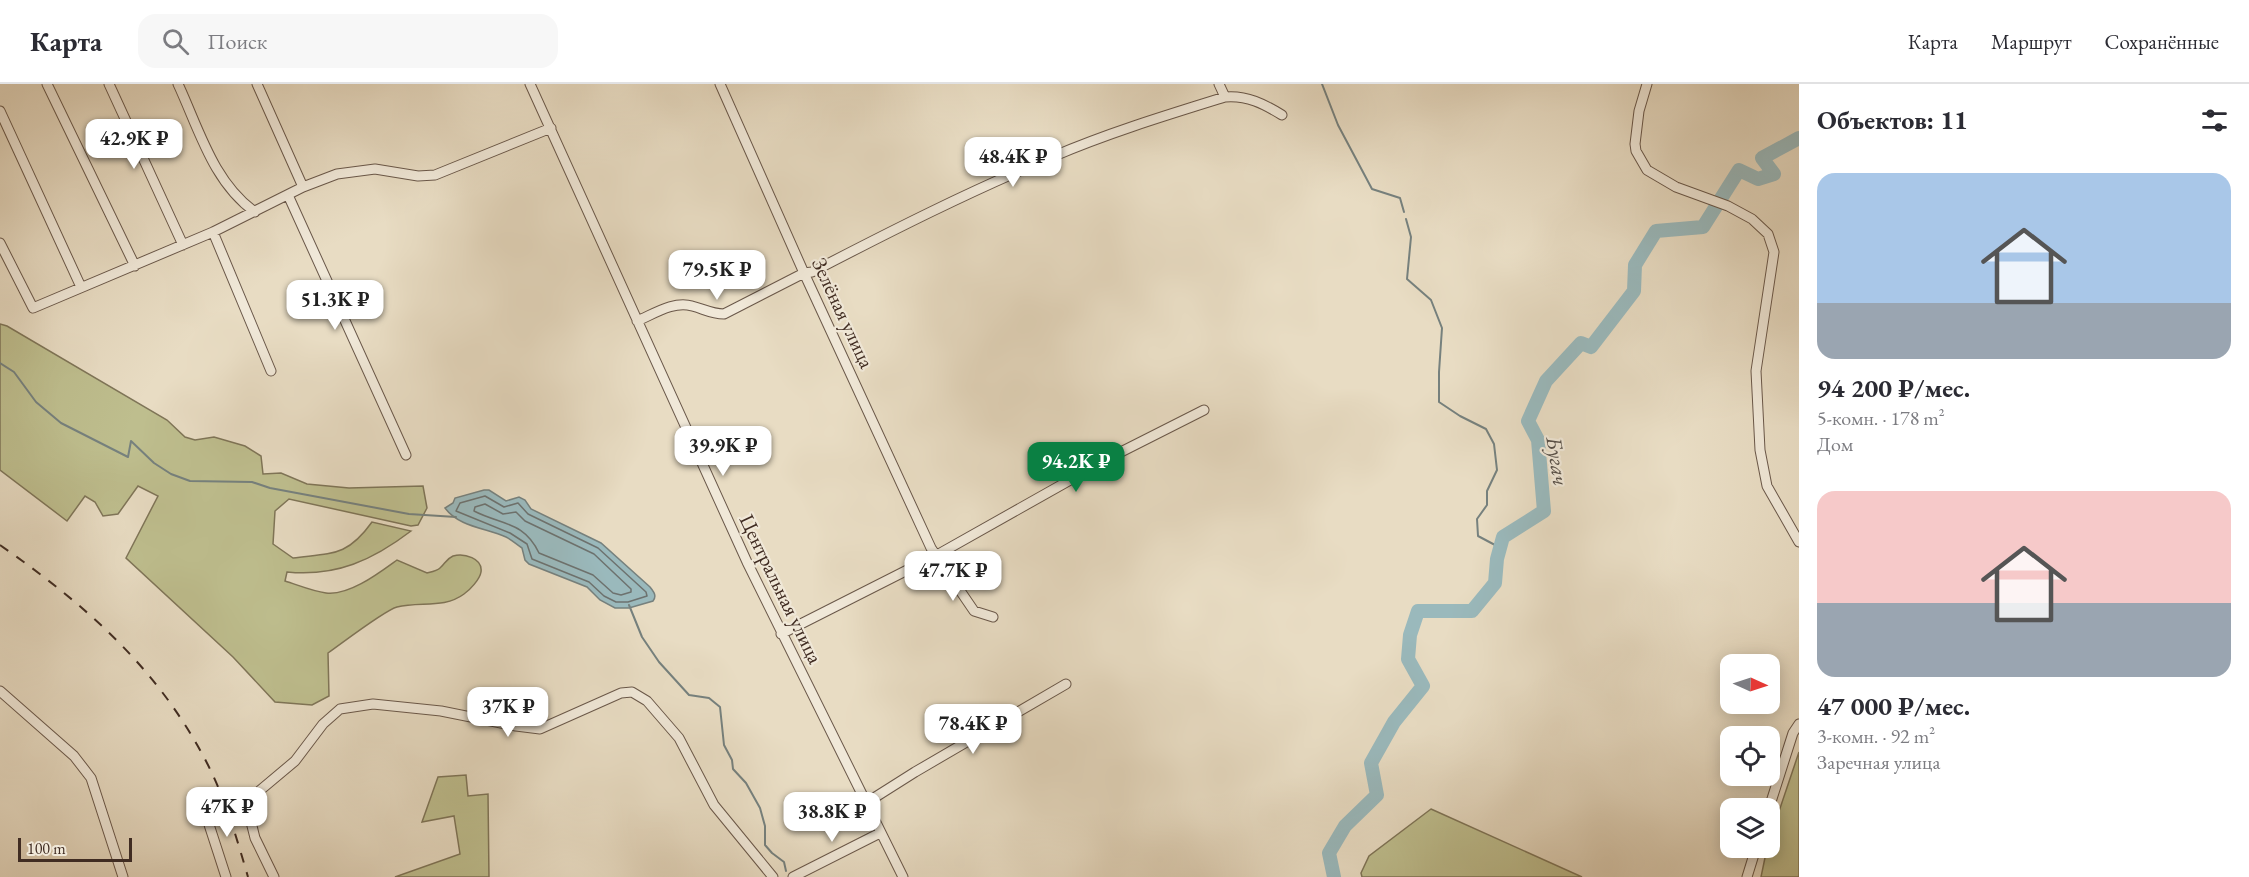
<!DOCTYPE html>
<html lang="ru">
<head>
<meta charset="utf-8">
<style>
	:root { --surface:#fff; --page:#f7f7f7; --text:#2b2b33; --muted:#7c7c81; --line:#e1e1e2; --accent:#0b8043 }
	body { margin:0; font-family:"EB Garamond",serif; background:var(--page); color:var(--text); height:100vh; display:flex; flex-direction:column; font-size:22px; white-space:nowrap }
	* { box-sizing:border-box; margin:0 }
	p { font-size:20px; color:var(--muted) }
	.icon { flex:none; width:33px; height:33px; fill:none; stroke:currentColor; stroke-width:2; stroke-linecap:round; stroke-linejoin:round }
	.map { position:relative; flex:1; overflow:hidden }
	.sheet { display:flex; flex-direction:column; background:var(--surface); width:450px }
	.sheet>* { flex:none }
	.needle { width:39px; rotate:93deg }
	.buttons { position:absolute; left:1720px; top:570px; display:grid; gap:12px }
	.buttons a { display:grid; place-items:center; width:60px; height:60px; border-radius:12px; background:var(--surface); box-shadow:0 3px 15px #0003; font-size:30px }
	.scale { position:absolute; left:18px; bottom:15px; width:114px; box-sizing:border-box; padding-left:6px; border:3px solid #402c22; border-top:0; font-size:16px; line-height:21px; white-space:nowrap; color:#402c22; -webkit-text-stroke:4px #f0e8d8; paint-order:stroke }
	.price { position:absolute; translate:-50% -51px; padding:0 14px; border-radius:12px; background:#fff; color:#222; font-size:20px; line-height:39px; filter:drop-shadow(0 2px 3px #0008) }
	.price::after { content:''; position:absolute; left:50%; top:36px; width:18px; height:14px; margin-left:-9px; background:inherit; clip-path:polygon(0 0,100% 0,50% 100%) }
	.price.active { background:var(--accent); color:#fff }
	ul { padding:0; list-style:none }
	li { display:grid; align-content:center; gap:12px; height:318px; padding:0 18px }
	li span { display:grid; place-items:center; height:186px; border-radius:18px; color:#555 }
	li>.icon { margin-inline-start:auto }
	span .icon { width:108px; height:108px; fill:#fffc; stroke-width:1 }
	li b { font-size:26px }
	h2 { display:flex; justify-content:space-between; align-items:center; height:72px; padding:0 18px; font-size:26px }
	header { display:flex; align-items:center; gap:36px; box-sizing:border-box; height:84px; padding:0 30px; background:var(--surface); border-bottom:2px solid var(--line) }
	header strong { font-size:28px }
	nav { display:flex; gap:33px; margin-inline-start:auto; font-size:21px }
	.search { width:420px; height:54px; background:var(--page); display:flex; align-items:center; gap:15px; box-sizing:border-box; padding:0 21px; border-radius:18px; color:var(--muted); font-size:22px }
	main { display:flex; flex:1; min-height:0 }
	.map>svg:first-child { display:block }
</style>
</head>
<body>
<header>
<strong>Карта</strong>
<div class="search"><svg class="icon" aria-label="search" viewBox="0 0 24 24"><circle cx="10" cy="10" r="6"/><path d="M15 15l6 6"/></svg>Поиск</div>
<nav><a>Карта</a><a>Маршрут</a><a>Сохранённые</a></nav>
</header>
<main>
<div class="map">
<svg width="1799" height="793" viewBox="0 0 1799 793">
	<rect width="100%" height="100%" fill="#e8dcc3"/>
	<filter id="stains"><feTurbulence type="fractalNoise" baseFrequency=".00333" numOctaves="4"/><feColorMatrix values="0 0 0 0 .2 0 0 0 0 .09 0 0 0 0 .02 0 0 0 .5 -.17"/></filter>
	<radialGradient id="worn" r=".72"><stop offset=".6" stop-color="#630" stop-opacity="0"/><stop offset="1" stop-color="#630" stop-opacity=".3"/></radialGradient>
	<path fill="#bebe8e" stroke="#7f7558" stroke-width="1.5" d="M0,240L7,242L167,336L185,353L195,356L214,353L245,362L261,372L263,390L281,389L307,400L349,404L423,402L427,424L418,441L411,442L289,415L275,427L273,460L293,474C332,469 347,473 372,438L411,447C373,476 336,493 287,488L285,497C298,501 312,507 326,509C349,512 379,489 397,476L427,489C431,488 437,487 440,484C445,480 446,475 453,472C464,469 483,474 481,488C480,495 470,506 464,510C444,525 420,517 397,523C385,526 341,560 328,569L329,612L312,621L275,618L233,573L126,474L158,412L138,402L118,430L103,432L95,418L85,412L67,437L0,386Z
		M1799,668V793H1761L1767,764H1770V754Z
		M466,691L468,712L488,710L489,793H395L460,770L454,732L422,738L438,693Z
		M1431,725L1582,793H1362L1361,789L1369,772Z"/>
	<path fill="#9ab9bc" stroke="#76817e" stroke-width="1.5" d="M484,406H489L506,417L519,413L525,416L531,425L601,459L650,503C654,508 657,512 653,517L629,524H615L600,516L587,503L529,480L525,476L522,464C517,461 512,456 506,453C486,444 459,443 445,424L453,419L455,414Z"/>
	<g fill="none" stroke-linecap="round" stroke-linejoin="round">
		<path stroke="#6d726f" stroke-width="1.5" d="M485,412L504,423L518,419L528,430L598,464L646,508L647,512L628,518H616L604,512L589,498L532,475L527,460L510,449L456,427L460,419Z
			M485,420L503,430L516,428L525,437L594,470L631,505V508L621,511L613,509L593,491L539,469C524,437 501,441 474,427L475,423Z"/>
		<path stroke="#76817e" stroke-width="2" d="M1322,0L1338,41L1372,105L1400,114L1404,128
			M1406,135L1411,153L1407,195L1431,216L1442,244L1439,288V318L1460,332L1486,345L1494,360L1497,386L1487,407V421L1477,435L1478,452L1495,461L1497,475
			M0,279L14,288L36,318L61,339L128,373L131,357L154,379L171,390L190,397L252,398L270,404L409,430L456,433
			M629,521L642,553L659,578L689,611L709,614L720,623L724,661L732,676L733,685L746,699L760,724L765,742V761L772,769L784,778L786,787"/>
		<path stroke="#9ab9bc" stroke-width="14" d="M1334,793L1329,769L1345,742L1377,711L1371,679L1394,638L1423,602L1408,575L1410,551L1418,527H1472L1495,499L1497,475L1503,453L1544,427L1538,356L1528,337L1546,297L1581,259L1591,263L1634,207L1635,181L1656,147L1703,143L1739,86L1758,95L1774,90L1762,74L1799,54"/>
		<defs>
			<path id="minor" d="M47,0L135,182
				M109,0L183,161
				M178,0C199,45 213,98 255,128
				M257,0L303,103
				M530,0L747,478L903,793
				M720,0L804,189L931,464L974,527L993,533
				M1219,0L1225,13C1247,11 1264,20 1282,31
				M1647,0L1639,27L1635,60L1636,67L1647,86L1676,103L1728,122L1752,135L1768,150L1774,168L1756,287L1760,366L1767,402L1799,458
				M0,27L81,203
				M288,111L406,371
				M213,148L271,287
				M0,159L33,224L213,148L303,103L337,90L375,85L418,92L435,91L551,44
				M637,237C652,231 674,216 692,222C704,225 711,230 724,230L804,189L812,188C891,147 970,107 1052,73C1108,49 1167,31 1225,13
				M781,550L937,471L1111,373L1204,326
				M0,607L74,672L91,694L123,793
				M866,719L915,688L1066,600
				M203,722L226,793
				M1769,724L1793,649L1799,640
				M274,793L255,754L246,718L295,677L323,640L340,625L373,620L441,627L516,642L540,645L621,609L632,608L647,617L679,654L714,721L773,793
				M793,793L880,749
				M1747,793L1756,764"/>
		</defs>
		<use href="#minor" stroke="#6a584a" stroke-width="11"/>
		<use href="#minor" stroke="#f0e8d8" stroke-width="9"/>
		<path stroke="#402c22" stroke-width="2" stroke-dasharray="10 10" stroke-linecap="butt" d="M0,461C87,522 159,585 208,681C226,717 237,755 248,793"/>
	</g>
	<g text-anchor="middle" stroke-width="4.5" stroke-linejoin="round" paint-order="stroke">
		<g font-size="21" fill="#402c22" stroke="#f0e8d8">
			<text transform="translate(843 229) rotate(65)" y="7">Зелёная улица</text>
			<text transform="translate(781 505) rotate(64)" y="7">Центральная улица</text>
		</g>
		<g font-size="22" font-style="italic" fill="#564f48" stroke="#f0e8d8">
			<text transform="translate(1558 377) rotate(81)" y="8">Бугач</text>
		</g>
	</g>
	<rect width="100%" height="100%" filter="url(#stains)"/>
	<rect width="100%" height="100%" fill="url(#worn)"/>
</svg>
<div class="buttons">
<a><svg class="needle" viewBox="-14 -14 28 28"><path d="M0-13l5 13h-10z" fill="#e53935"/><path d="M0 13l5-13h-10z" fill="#7c7c81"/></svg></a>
<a><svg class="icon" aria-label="locate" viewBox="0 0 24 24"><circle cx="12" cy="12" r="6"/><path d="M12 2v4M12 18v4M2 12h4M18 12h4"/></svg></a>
<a><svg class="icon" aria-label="layers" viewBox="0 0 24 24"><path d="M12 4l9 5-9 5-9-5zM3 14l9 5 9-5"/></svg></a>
</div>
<div class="scale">100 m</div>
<b class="price" style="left:134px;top:86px">42.9K ₽</b>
<b class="price" style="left:1013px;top:104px">48.4K ₽</b>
<b class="price" style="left:717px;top:217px">79.5K ₽</b>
<b class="price" style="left:335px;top:247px">51.3K ₽</b>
<b class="price" style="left:723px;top:393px">39.9K ₽</b>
<b class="price active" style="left:1076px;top:409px">94.2K ₽</b>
<b class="price" style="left:953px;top:518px">47.7K ₽</b>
<b class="price" style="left:508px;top:654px">37K ₽</b>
<b class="price" style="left:973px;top:671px">78.4K ₽</b>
<b class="price" style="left:227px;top:754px">47K ₽</b>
<b class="price" style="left:832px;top:759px">38.8K ₽</b>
</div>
<section class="sheet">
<h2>Объектов: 11<svg class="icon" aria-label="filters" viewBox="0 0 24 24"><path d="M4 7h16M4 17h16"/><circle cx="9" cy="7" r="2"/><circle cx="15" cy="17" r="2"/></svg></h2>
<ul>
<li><span style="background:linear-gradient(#a9c7e8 70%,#9aa5b1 0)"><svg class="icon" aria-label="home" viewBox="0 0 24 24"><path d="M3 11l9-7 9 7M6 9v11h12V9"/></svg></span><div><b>94 200 ₽/мес.</b><p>5-комн. · 178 m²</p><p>Дом</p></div></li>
<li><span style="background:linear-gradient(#f6c9c9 60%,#9aa5b1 0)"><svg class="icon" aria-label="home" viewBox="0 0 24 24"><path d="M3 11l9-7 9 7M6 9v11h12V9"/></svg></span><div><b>47 000 ₽/мес.</b><p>3-комн. · 92 m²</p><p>Заречная улица</p></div></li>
</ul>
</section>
</main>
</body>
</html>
